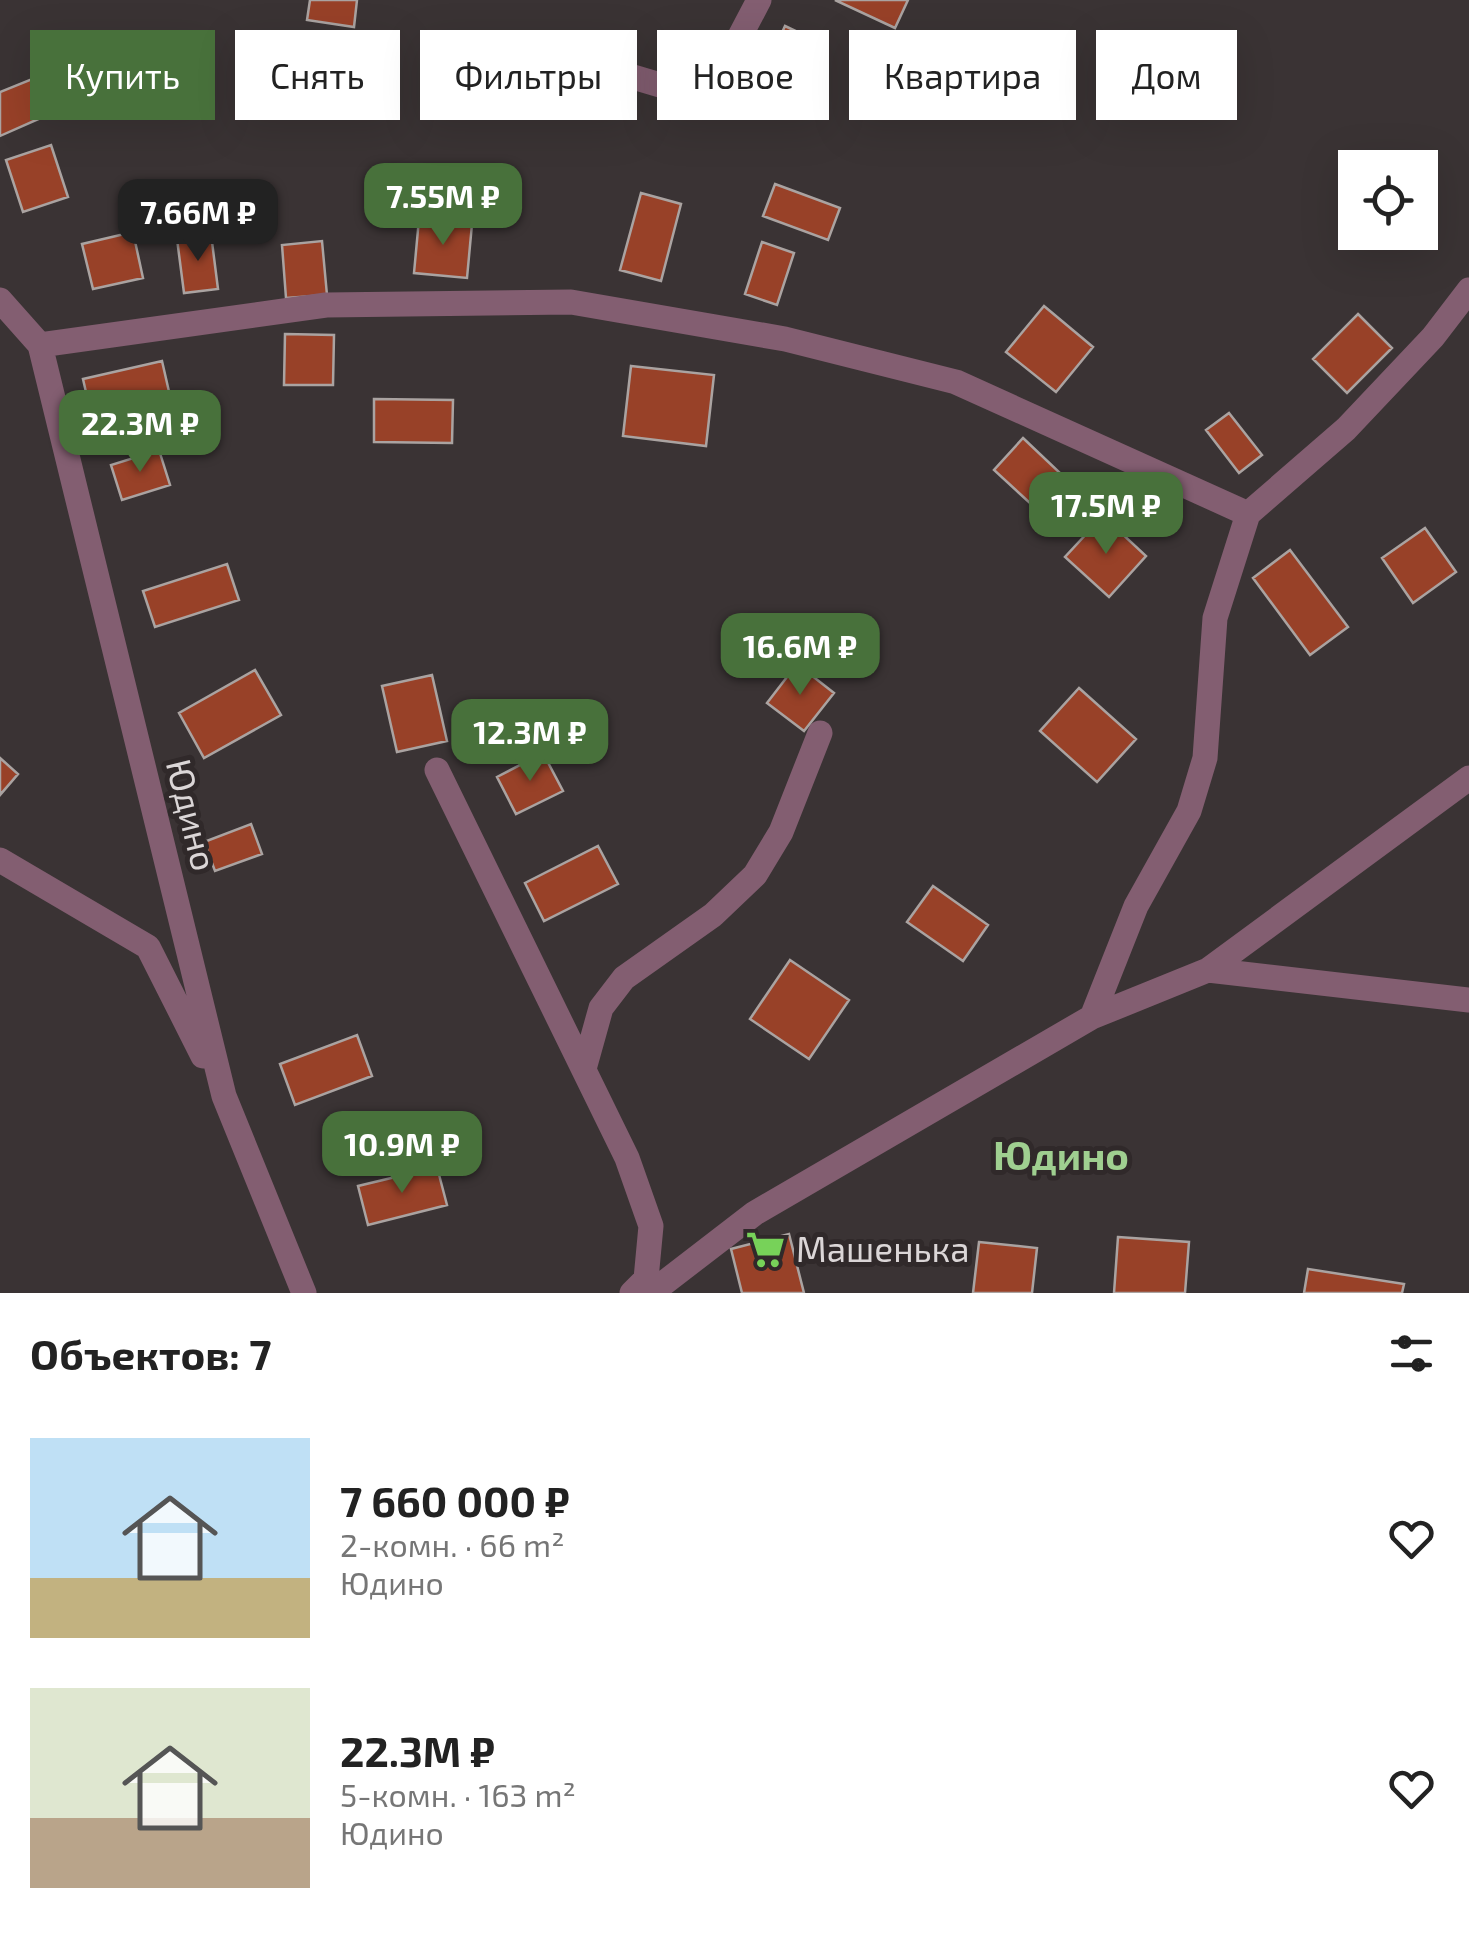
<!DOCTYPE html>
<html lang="ru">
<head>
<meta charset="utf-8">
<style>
	:root { --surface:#fff; --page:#f6f6f6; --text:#222; --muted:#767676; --accent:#48713b }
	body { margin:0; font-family:"Exo 2",sans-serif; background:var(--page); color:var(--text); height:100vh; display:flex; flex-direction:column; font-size:38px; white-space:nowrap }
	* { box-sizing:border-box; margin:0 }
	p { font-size:32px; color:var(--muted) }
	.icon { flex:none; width:55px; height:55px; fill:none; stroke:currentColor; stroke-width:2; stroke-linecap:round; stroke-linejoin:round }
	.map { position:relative; height:1293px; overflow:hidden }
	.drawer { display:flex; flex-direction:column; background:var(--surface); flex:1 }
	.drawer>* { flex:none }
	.guide { position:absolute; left:30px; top:30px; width:1410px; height:90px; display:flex; gap:20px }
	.buttons { position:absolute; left:1338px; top:150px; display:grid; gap:20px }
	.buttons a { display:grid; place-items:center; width:100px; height:100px; border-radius:0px; background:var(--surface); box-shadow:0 10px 40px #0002; font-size:50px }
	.price { position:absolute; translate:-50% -85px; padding:0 22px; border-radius:20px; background:var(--accent); color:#fff; font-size:32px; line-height:65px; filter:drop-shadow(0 2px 5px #0008) }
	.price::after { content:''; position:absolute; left:50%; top:60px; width:30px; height:22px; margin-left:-15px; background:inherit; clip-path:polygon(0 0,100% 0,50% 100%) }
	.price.active { background:#222; color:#fff }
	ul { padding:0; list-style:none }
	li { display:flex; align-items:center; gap:30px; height:250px; padding:0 30px }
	li span { display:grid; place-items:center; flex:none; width:280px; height:200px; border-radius:0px; color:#555 }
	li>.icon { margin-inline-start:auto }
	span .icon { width:120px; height:120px; fill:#fffc; stroke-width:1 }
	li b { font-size:42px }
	h2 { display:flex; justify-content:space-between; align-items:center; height:120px; padding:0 30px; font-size:42px }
	.tag { padding:0 35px; border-radius:0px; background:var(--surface); box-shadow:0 10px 40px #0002; font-size:35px; line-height:90px }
	.tag.active { background:var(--accent); color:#fff }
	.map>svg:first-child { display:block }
</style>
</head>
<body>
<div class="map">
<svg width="1469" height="1293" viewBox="0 0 1469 1293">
	<rect width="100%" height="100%" fill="#3a3334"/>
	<path fill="#984128" stroke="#aaa3a1" stroke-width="2.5" d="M310,0H357L354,27L307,20Z
		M835,0H908L895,28Z
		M785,26L819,42L795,94L761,79Z
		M428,50L483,55L478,117L422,112Z
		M37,77L52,113L0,136V92Z
		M51,145L68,197L23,212L6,160Z
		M775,184L840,208L828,240L763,216Z
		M641,193L681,204L661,281L620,270Z
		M419,219L472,224L467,278L414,273Z
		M133,232L143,278L93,289L82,244Z
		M211,234L218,289L184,293L177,239Z
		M322,241L327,295L286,298L282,245Z
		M762,242L794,253L777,305L745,294Z
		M1044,306L1093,347L1056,392L1006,352Z
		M1358,314L1392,348L1347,393L1313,359Z
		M285,334L334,335L333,385H284Z
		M162,361L170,396L91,414L83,379Z
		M631,366L714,375L706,446L623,436Z
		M374,399L453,400L452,443L374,442Z
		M1229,413L1262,455L1239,473L1206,430Z
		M1023,438L1060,473L1031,504L994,470Z
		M159,450L170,485L122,500L111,465Z
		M1103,516L1146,556L1109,597L1065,557Z
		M1425,528L1456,572L1413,603L1382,558Z
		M1290,550L1348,627L1310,655L1253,578Z
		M227,564L239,600L155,627L143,591Z
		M797,664L834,693L804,731L767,703Z
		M255,670L281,715L204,758L179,713Z
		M432,675L447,741L397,752L382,686Z
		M1079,688L1136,739L1097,782L1040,731Z
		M543,753L563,791L516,814L497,777Z
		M0,758L18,774L0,795Z
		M251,824L262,854L215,871L204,842Z
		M598,846L618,884L544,921L525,883Z
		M933,886L988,925L963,961L907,922Z
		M790,960L849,1000L809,1059L750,1019Z
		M357,1035L372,1076L295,1105L280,1064Z
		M437,1167L447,1205L368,1225L358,1186Z
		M789,1234L804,1293H742L731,1249Z
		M1118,1237L1189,1242L1185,1293H1114Z
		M979,1242L1037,1248L1032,1293H973Z
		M1308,1269L1404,1284L1402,1293H1304Z"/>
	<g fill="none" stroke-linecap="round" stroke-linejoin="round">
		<path stroke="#835e71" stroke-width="25" d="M519,43L707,99L759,0
			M0,300L40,345L224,1096L304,1293
			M40,345L326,305L571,302L785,339L956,382L1248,514
			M437,770L627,1158L651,1226L646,1279L632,1293
			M0,860L148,947L203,1056
			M1208,970L1469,1000
			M1092,1017L1208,970L1469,778
			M584,1069L601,1008L624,978L713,915L755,875L781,832L820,733
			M651,1293L755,1213L1092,1017L1136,906L1189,811L1205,758L1215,618L1248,514L1346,429L1433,337L1469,290"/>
	</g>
	<defs>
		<symbol id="supermarket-bare" viewBox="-9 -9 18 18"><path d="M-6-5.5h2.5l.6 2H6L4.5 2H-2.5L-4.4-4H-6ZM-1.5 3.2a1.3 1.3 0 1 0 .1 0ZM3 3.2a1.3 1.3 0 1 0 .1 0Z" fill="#77d259" stroke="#30292a" stroke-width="2.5" paint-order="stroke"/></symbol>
	</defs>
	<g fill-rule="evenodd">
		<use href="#supermarket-bare" x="738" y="1222" width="55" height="55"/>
	</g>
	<g text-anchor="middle" stroke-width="10" stroke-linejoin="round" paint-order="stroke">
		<g font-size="35" fill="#dbd6d7" stroke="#30292a">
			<text transform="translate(191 815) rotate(76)" y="12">Юдино</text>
		</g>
		<g font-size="35" fill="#dbd6d7" stroke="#30292a" text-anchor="start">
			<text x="796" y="1262">Машенька</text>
		</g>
		<g font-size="40" font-weight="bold" fill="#9fcf90" stroke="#30292a">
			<text x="1061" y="1170">Юдино</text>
		</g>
	</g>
</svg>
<div class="buttons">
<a><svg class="icon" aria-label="locate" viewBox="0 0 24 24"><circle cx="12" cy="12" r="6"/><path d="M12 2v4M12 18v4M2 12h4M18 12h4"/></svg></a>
</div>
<b class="price" style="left:443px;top:248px">7.55M ₽</b>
<b class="price active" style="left:198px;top:264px">7.66M ₽</b>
<b class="price" style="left:140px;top:475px">22.3M ₽</b>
<b class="price" style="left:1106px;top:557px">17.5M ₽</b>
<b class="price" style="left:800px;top:698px">16.6M ₽</b>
<b class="price" style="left:530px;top:784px">12.3M ₽</b>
<b class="price" style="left:402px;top:1196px">10.9M ₽</b>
<div class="guide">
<a class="tag active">Купить</a>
<a class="tag">Снять</a>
<a class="tag">Фильтры</a>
<a class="tag">Новое</a>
<a class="tag">Квартира</a>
<a class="tag">Дом</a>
</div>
</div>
<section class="drawer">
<h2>Объектов: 7<svg class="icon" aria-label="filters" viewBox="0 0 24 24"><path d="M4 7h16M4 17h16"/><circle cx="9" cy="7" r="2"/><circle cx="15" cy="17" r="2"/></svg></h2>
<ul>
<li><span style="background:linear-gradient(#bfe0f5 70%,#c2b280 0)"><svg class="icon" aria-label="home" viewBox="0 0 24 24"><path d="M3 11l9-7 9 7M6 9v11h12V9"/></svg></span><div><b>7 660 000 ₽</b><p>2-комн. · 66 m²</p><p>Юдино</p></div><svg class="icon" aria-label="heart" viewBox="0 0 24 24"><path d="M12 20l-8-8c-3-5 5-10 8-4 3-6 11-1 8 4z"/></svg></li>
<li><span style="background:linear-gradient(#dfe7d0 65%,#b9a48a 0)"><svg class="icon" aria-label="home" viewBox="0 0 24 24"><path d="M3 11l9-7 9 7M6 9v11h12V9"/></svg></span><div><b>22.3M ₽</b><p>5-комн. · 163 m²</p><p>Юдино</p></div><svg class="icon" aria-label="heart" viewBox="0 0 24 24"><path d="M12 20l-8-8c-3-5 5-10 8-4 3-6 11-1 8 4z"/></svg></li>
</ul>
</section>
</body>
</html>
